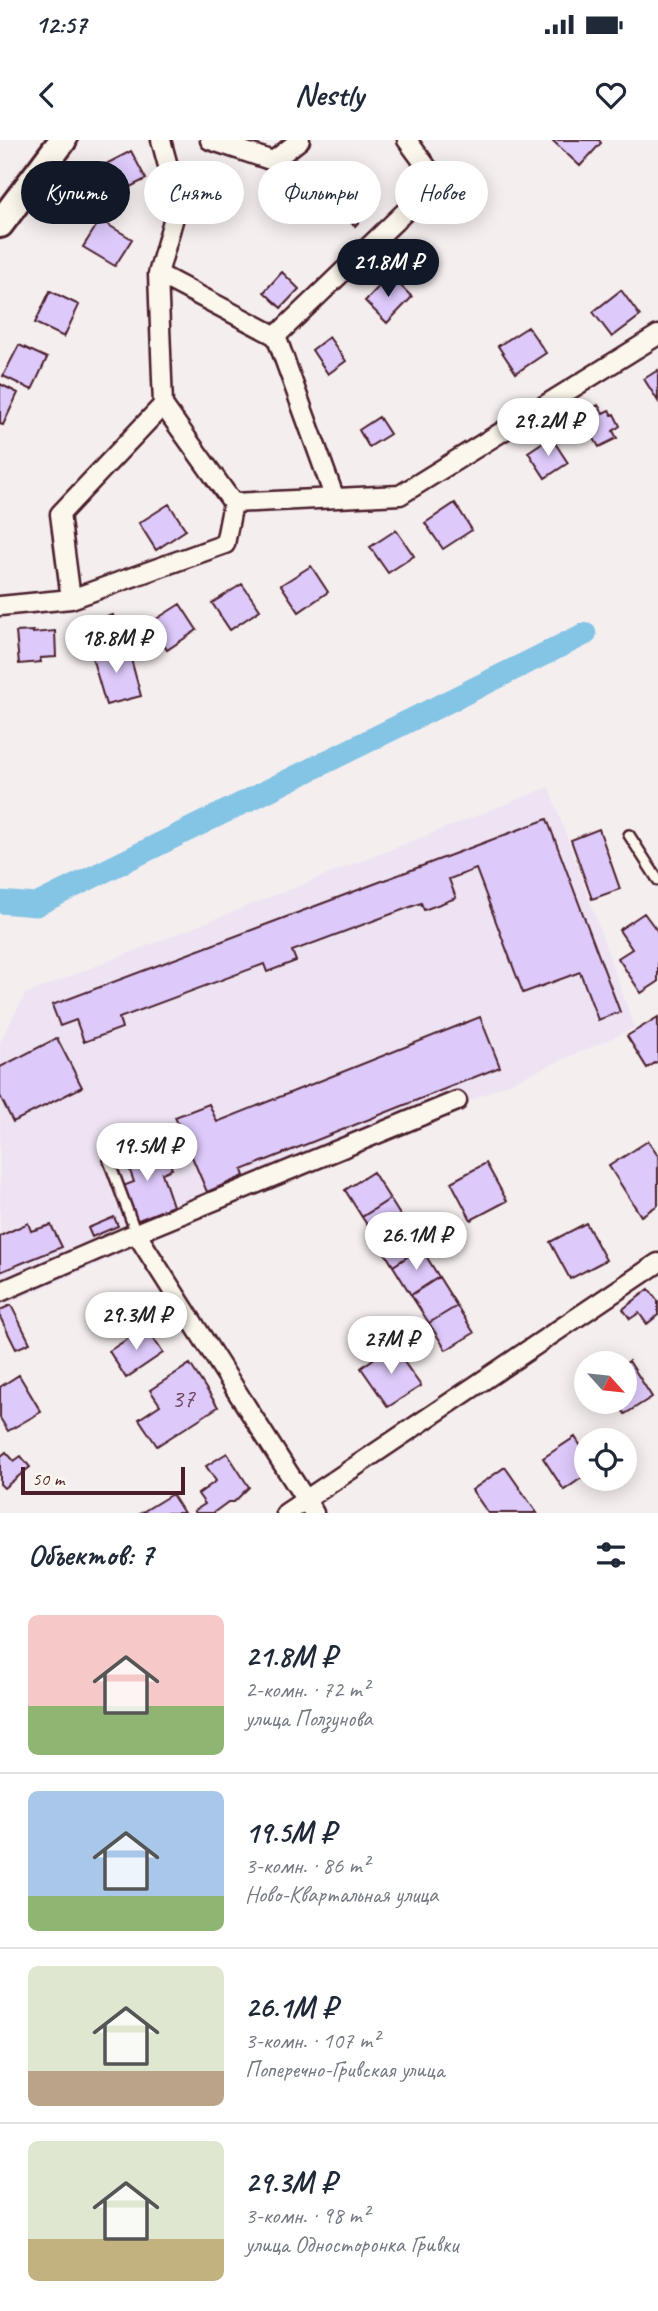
<!DOCTYPE html>
<html lang="ru">
<head>
<meta charset="utf-8">
<style>
	:root { --surface:#fff; --page:#f2f2f3; --text:#1f2937; --muted:#747a83; --line:#e0e1e3; --accent:#111827 }
	body { margin:0; font-family:Caveat,sans-serif; background:var(--page); color:var(--text); height:100vh; display:flex; flex-direction:column; font-size:26px; white-space:nowrap }
	* { box-sizing:border-box; margin:0 }
	p { font-size:23px; color:var(--muted) }
	.icon { flex:none; width:38px; height:38px; fill:none; stroke:currentColor; stroke-width:2; stroke-linecap:round; stroke-linejoin:round }
	.map { position:relative; height:1373px; overflow:hidden }
	.panel { display:flex; flex-direction:column; background:var(--surface); flex:1 }
	.panel>* { flex:none }
	.banner { position:absolute; left:21px; top:21px; width:616px; height:63px; display:flex; gap:14px }
	.needle { width:46px; rotate:117deg }
	.controls { position:absolute; left:574px; top:1211px; display:grid; gap:14px }
	.controls a { display:grid; place-items:center; width:63px; height:63px; border-radius:50%; background:var(--surface); box-shadow:0 4px 18px #0003; font-size:35px }
	.scale { position:absolute; left:21px; bottom:18px; width:164px; box-sizing:border-box; padding-left:7px; border:4px solid #4a1f2b; border-top:0; font-size:19px; line-height:24px; white-space:nowrap; color:#4a1f2b; -webkit-text-stroke:5px #fbf7ec; paint-order:stroke }
	.price { position:absolute; translate:-50% -60px; padding:0 16px; border-radius:24px; background:#fff; color:#222; font-size:23px; line-height:46px; filter:drop-shadow(0 2px 4px #0008) }
	.price::after { content:''; position:absolute; left:50%; top:42px; width:21px; height:16px; margin-left:-10px; background:inherit; clip-path:polygon(0 0,100% 0,50% 100%) }
	.price.on { background:var(--accent); color:#fff }
	ul { padding:0; list-style:none }
	li { display:flex; align-items:center; gap:21px; height:175px; padding:0 28px }
	li+li { border-top:2px solid var(--line) }
	li span { display:grid; place-items:center; flex:none; width:196px; height:140px; border-radius:10px; color:#555 }
	li>.icon { margin-inline-start:auto }
	span .icon { width:84px; height:84px; fill:#fffc; stroke-width:1 }
	li b { font-size:30px }
	h2 { display:flex; justify-content:space-between; align-items:center; height:84px; padding:0 28px; font-size:30px }
	.pill { padding:0 24px; border-radius:32px; background:var(--surface); box-shadow:0 4px 18px #0003; font-size:24px; line-height:63px }
	.pill.on { background:var(--accent); color:#fff }
	.status { display:flex; justify-content:space-between; align-items:center; height:49px; padding:0 35px; background:var(--surface); direction:ltr }
	.status svg { height:19px; fill:currentColor }
	header { display:flex; justify-content:space-between; align-items:center; height:91px; padding:0 28px; background:var(--surface); font-size:32px; font-weight:600 }
	.map>svg:first-child { display:block }
</style>
</head>
<body>
<div class="status"><b>12:57</b><svg viewBox="0 0 49 12"><path d="M0 12V9h3v3zM5 12V6h3v6zM10 12V3h3v9zM15 12V0h3v12zM26 1h20v11H26zM47 4h2v5h-2z"/></svg></div>
<header><svg class="icon" aria-label="back" viewBox="0 0 24 24"><path d="M15 5l-7 7 7 7"/></svg>Nestly<svg class="icon" aria-label="heart" viewBox="0 0 24 24"><path d="M12 20l-8-8c-3-5 5-10 8-4 3-6 11-1 8 4z"/></svg></header>
<div class="map">
<svg width="658" height="1373" viewBox="0 0 658 1373">
	<rect width="100%" height="100%" fill="#f5eeef"/>
	<filter id="ink" filterUnits="userSpaceOnUse"><feTurbulence type="fractalNoise" baseFrequency=".0143" numOctaves="2"/><feDisplacementMap in="SourceGraphic" scale="14" xChannelSelector="R" yChannelSelector="G"/><feConvolveMatrix kernelMatrix="1 2 1 2 8 2 1 2 1" color-interpolation-filters="sRGB"/></filter>
	<g filter="url(#ink)">
		<path fill="#eee3f2" d="M549,647L635,888L0,1167V902L25,854Z"/>
		<g fill="none" stroke-linecap="round" stroke-linejoin="round">
			<path stroke="#84c4e4" stroke-width="23" d="M0,762L36,765L585,494"/>
		</g>
		<path fill="#ddc9fa" stroke="#4a1f2b" stroke-width="2" d="M552,0H599L601,3L580,26Z
			M131,11L146,39L120,52L106,24Z
			M355,39L379,60L355,86L331,65Z
			M100,80L132,99L115,126L83,107Z
			M282,132L299,149L281,168L264,152Z
			M390,135L412,157L387,183L365,161Z
			M621,150L640,176L612,197L593,172Z
			M50,151L79,165L64,197L35,183Z
			M528,187L546,213L516,233L498,206Z
			M329,197L346,221L328,234L312,210Z
			M19,205L47,218L32,250L3,236Z
			M658,230V261L644,239Z
			M0,244L18,253L3,285L0,284Z
			M598,265L603,273L609,270L612,275L614,274L620,286L613,291L617,298L599,307L580,275Z
			M379,277L390,294L369,307L359,290Z
			M551,297L568,323L545,338L528,312Z
			M455,363L472,390L443,409L425,383Z
			M169,364L186,390L156,410L139,383Z
			M396,390L414,416L388,433L370,407Z
			M311,426L328,452L299,472L281,445Z
			M242,444L260,470L230,490L212,463Z
			M180,464L197,490L167,510L150,483Z
			M113,475L121,501L96,509L94,501L73,508L69,500L76,498L73,486Z
			M33,491V493L55,491L56,517L40,518L41,522L19,524L16,492Z
			M127,504L141,556L106,565L91,514Z
			M547,679L620,872L598,880L580,832L523,853L476,729L449,739L456,758L424,770L421,763L292,811L296,821L267,832L264,824L119,878L122,888L84,902L76,880L60,886L52,865Z
			M599,689L620,749L592,759L571,700Z
			M644,773L658,792V842L641,853L618,818L632,809L619,790Z
			M480,877L500,927L242,1030L244,1036L207,1052L175,977L209,964L217,982Z
			M658,877V921L647,928L627,896Z
			M57,898L82,947L13,982L0,956V927Z
			M648,1001L658,1016V1065L641,1076L609,1026Z
			M150,1004L155,1018L166,1014L172,1029L162,1033L173,1066L136,1081L123,1046L134,1042L124,1014Z
			M486,1023L507,1061L471,1080L451,1042Z
			M373,1032L390,1059L362,1077L345,1050Z
			M390,1059L405,1083L378,1101L362,1077Z
			M114,1077L118,1086L92,1097L88,1088Z
			M28,1083L31,1091L51,1085L62,1107L0,1132V1096Z
			M405,1083L421,1108L393,1126L378,1101Z
			M586,1083L606,1120L570,1139L550,1102Z
			M421,1108L439,1137L411,1155L393,1126Z
			M439,1137L457,1166L429,1183L411,1155Z
			M649,1149L658,1161V1175L647,1184L639,1173L630,1179L623,1169Z
			M11,1165L30,1203L16,1209L0,1177V1170Z
			M457,1166L474,1193L446,1210L429,1183Z
			M146,1187L163,1213L126,1238L109,1211Z
			M392,1205L421,1246L388,1267L361,1228Z
			M629,1221L652,1257L625,1274L616,1262H625V1224Z
			M190,1224L218,1267L157,1306L139,1279L160,1265L150,1250Z
			M19,1235L41,1272L8,1291L0,1278V1247Z
			M575,1297L586,1314V1335L564,1350L543,1318Z
			M6,1312L14,1321L21,1316L30,1327L4,1348L0,1344V1317Z
			M227,1313L249,1347L234,1362H228L213,1373H196L194,1371L205,1364L198,1354L216,1341L206,1326Z
			M505,1327L537,1373H488L472,1350Z
			M172,1354L184,1373H141Z"/>
		<g fill="none" stroke-linecap="round" stroke-linejoin="round">
			<defs>
				<path id="lane" d="M629,695L658,740
					M109,1021L136,1093"/>
				<path id="street" d="M161,0L178,63L158,134L276,196L437,41L407,0
					M210,0L273,21L300,0
					M158,134L163,265L60,374L71,459L225,404L233,363L400,355L658,195
					M276,196L334,356
					M163,265L233,363
					M0,466L71,459
					M136,1093L314,1373
					M0,1152L136,1093L457,961
					M286,1373L658,1123"/>
				<path id="secondary" d="M0,84L63,0"/>
			</defs>
			<use href="#lane" stroke="#4a1f2b" stroke-width="14"/>
			<use href="#street" stroke="#4a1f2b" stroke-width="23"/>
			<use href="#secondary" stroke="#4a1f2b" stroke-width="32"/>
			<use href="#lane" stroke="#fbf7ec" stroke-width="9"/>
			<use href="#street" stroke="#fbf7ec" stroke-width="18"/>
			<use href="#secondary" stroke="#fbf7ec" stroke-width="26"/>
		</g>
	</g>
	<g text-anchor="middle" stroke-width="6" stroke-linejoin="round" paint-order="stroke">
		<g font-size="26" fill="#6f4a5f">
			<text x="183" y="1267">37</text>
		</g>
	</g>
</svg>
<div class="controls">
<a><svg class="needle" viewBox="-14 -14 28 28"><path d="M0-13l5 13h-10z" fill="#e53935"/><path d="M0 13l5-13h-10z" fill="#747a83"/></svg></a>
<a><svg class="icon" aria-label="locate" viewBox="0 0 24 24"><circle cx="12" cy="12" r="6"/><path d="M12 2v4M12 18v4M2 12h4M18 12h4"/></svg></a>
</div>
<div class="scale">50 m</div>
<b class="price on" style="left:388px;top:159px">21.8M ₽</b>
<b class="price" style="left:548px;top:318px">29.2M ₽</b>
<b class="price" style="left:116px;top:535px">18.8M ₽</b>
<b class="price" style="left:147px;top:1043px">19.5M ₽</b>
<b class="price" style="left:416px;top:1132px">26.1M ₽</b>
<b class="price" style="left:136px;top:1212px">29.3M ₽</b>
<b class="price" style="left:391px;top:1236px">27M ₽</b>
<div class="banner">
<a class="pill on">Купить</a>
<a class="pill">Снять</a>
<a class="pill">Фильтры</a>
<a class="pill">Новое</a>
</div>
</div>
<section class="panel">
<h2>Объектов: 7<svg class="icon" aria-label="filters" viewBox="0 0 24 24"><path d="M4 7h16M4 17h16"/><circle cx="9" cy="7" r="2"/><circle cx="15" cy="17" r="2"/></svg></h2>
<ul>
<li><span style="background:linear-gradient(#f6c9c9 65%,#8fb573 0)"><svg class="icon" aria-label="home" viewBox="0 0 24 24"><path d="M3 11l9-7 9 7M6 9v11h12V9"/></svg></span><div><b>21.8M ₽</b><p>2-комн. · 72 m²</p><p>улица Ползунова</p></div></li>
<li><span style="background:linear-gradient(#a9c7e8 75%,#8fb573 0)"><svg class="icon" aria-label="home" viewBox="0 0 24 24"><path d="M3 11l9-7 9 7M6 9v11h12V9"/></svg></span><div><b>19.5M ₽</b><p>3-комн. · 86 m²</p><p>Ново-Квартальная улица</p></div></li>
<li><span style="background:linear-gradient(#dfe7d0 75%,#b9a48a 0)"><svg class="icon" aria-label="home" viewBox="0 0 24 24"><path d="M3 11l9-7 9 7M6 9v11h12V9"/></svg></span><div><b>26.1M ₽</b><p>3-комн. · 107 m²</p><p>Поперечно-Гривская улица</p></div></li>
<li><span style="background:linear-gradient(#dfe7d0 70%,#c2b280 0)"><svg class="icon" aria-label="home" viewBox="0 0 24 24"><path d="M3 11l9-7 9 7M6 9v11h12V9"/></svg></span><div><b>29.3M ₽</b><p>3-комн. · 98 m²</p><p>улица Односторонка Гривки</p></div></li>
</ul>
</section>
</body>
</html>
